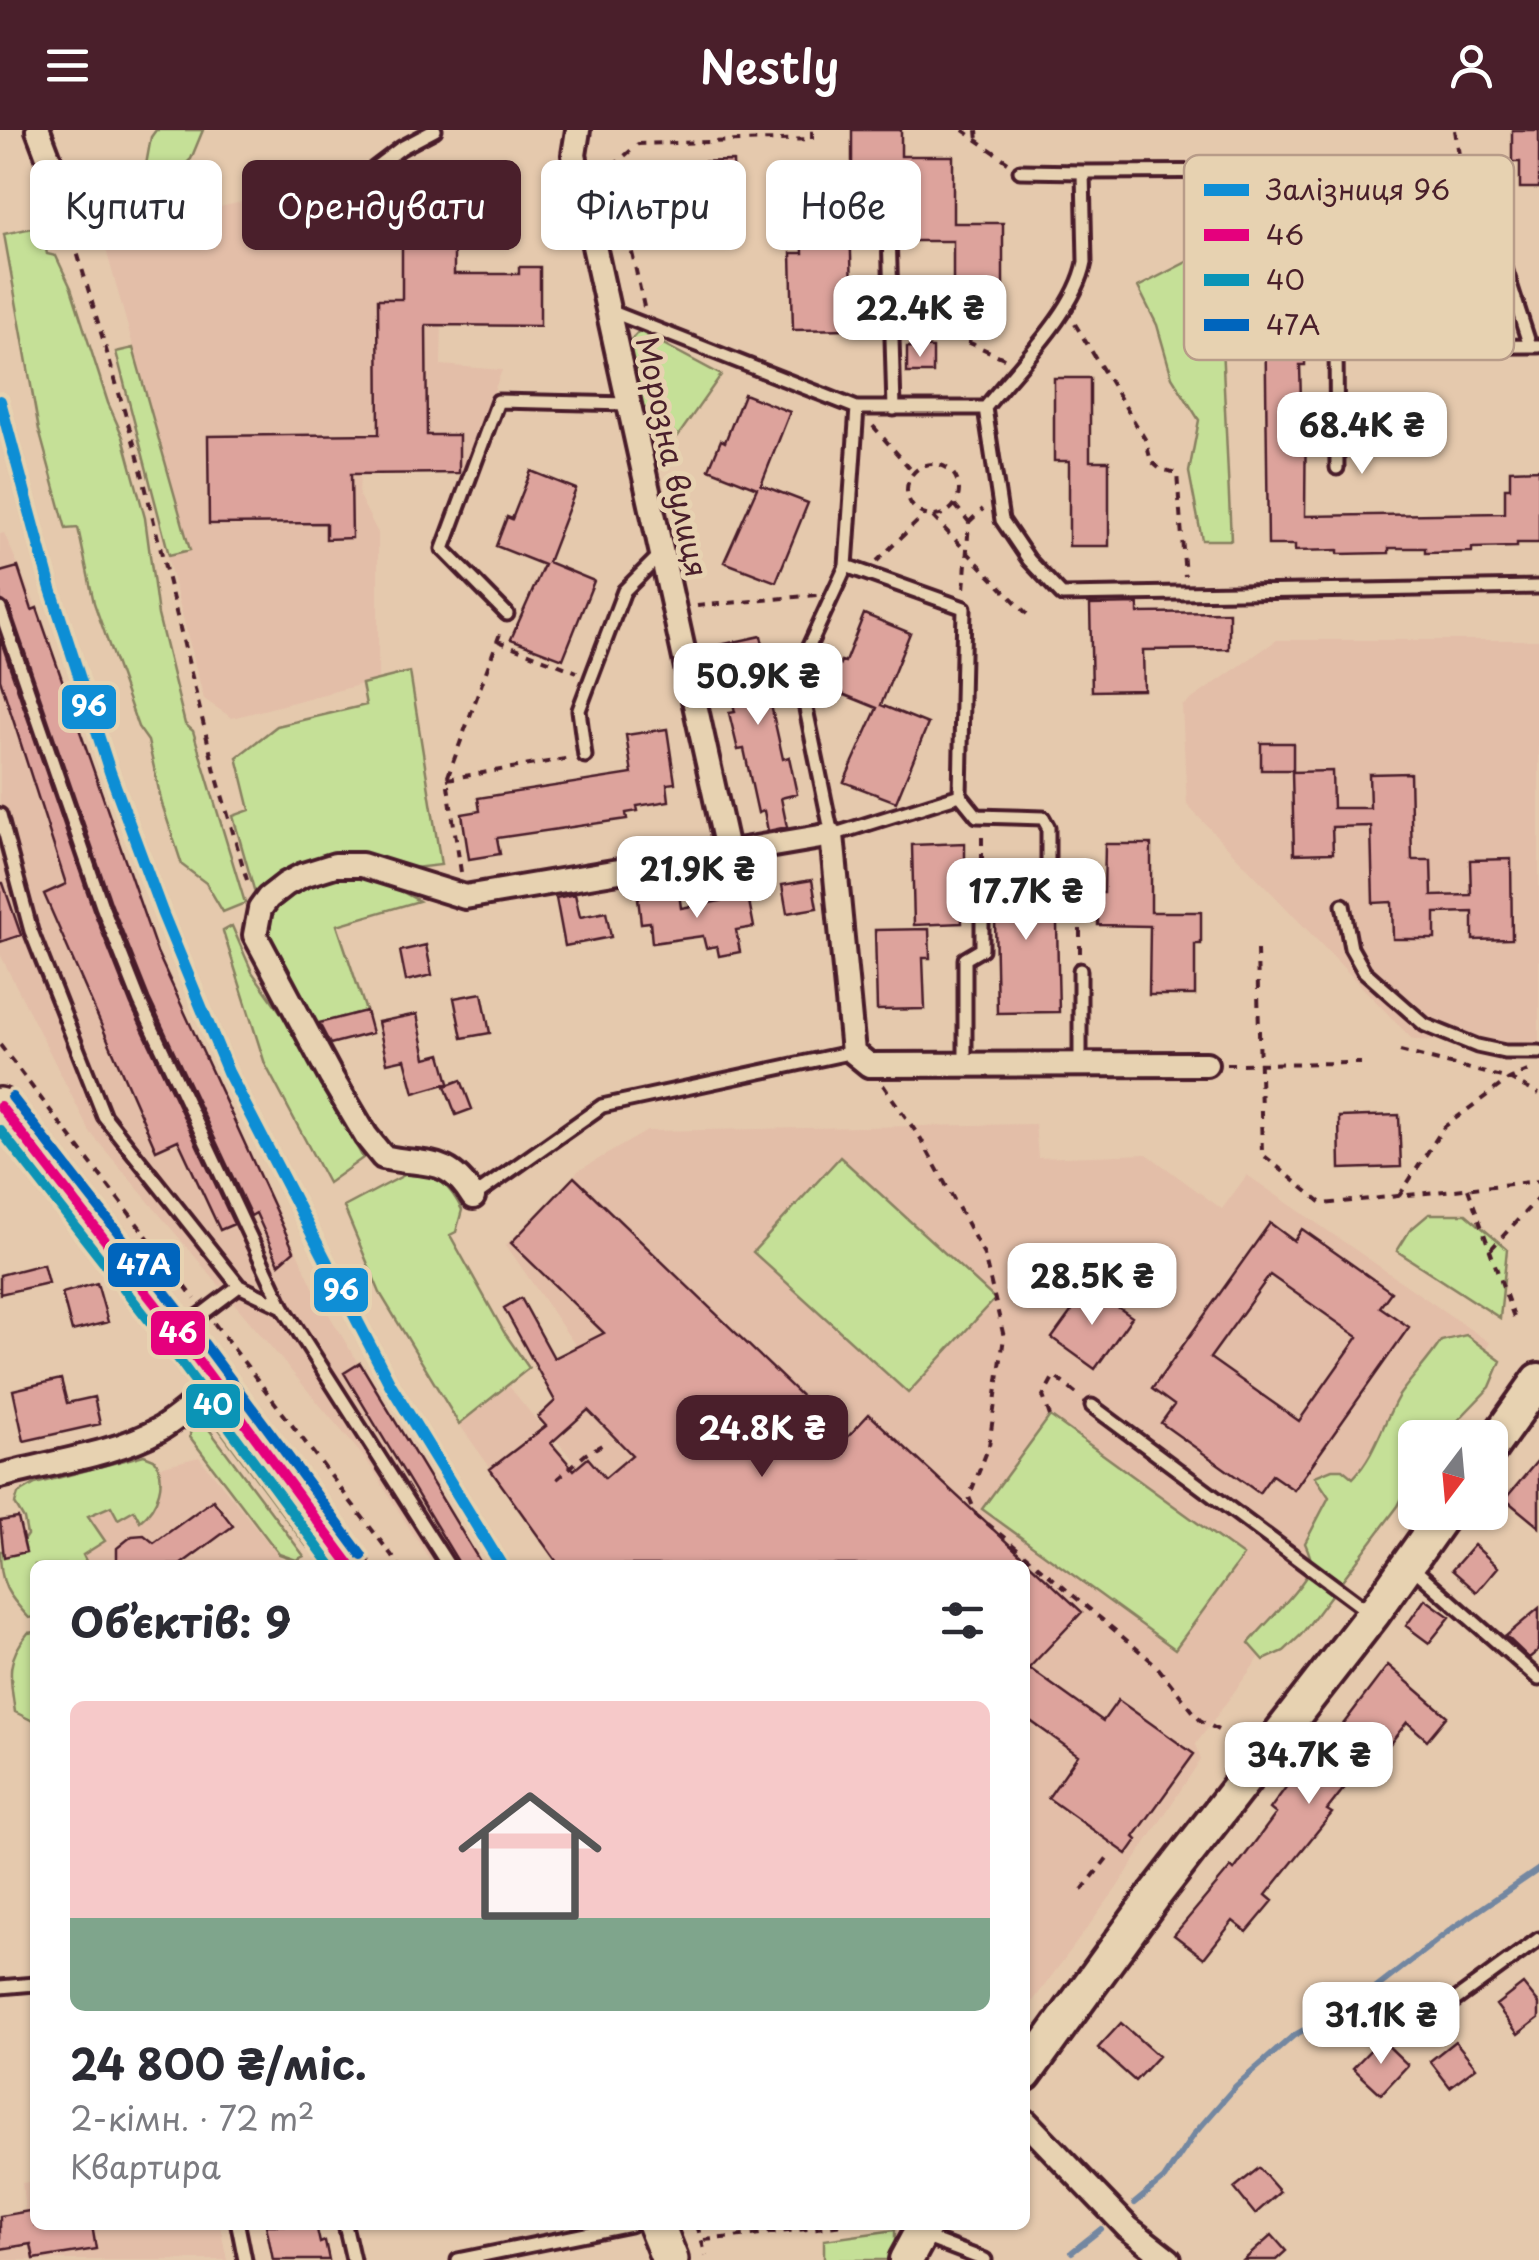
<!DOCTYPE html>
<html lang="uk">
<head>
<meta charset="utf-8">
<style>
	:root { --surface:#fff; --page:#f2f2f3; --text:#2b2b33; --muted:#7c7c81; --line:#e1e1e2; --accent:#4a1f2b }
	body { margin:0; font-family:"Playpen Sans",sans-serif; background:var(--page); color:var(--text); height:100vh; display:flex; flex-direction:column; font-size:38px; white-space:nowrap }
	* { box-sizing:border-box; margin:0 }
	p { font-size:32px; color:var(--muted) }
	.icon { flex:none; width:55px; height:55px; fill:none; stroke:currentColor; stroke-width:2; stroke-linecap:round; stroke-linejoin:round }
	.map { position:relative; flex:1; overflow:hidden }
	.details { position:absolute; left:30px; top:1430px; width:1000px; height:670px; display:flex; flex-direction:column; background:var(--surface); border-radius:15px; box-shadow:0 2px 8px #0004 }
	.details>* { flex:none }
	.guide { position:absolute; left:30px; top:30px; width:1000px; height:90px; display:flex; gap:20px }
	.needle { width:65px; rotate:196deg }
	.tools { position:absolute; left:1398px; top:1290px; display:grid; gap:20px }
	.tools a { display:grid; place-items:center; width:110px; height:110px; border-radius:15px; background:var(--surface); box-shadow:0 2px 8px #0004; font-size:50px }
	.price { position:absolute; translate:-50% -85px; padding:0 22px; border-radius:20px; background:#fff; color:#222; font-size:32px; line-height:65px; filter:drop-shadow(0 2px 5px #0008) }
	.price::after { content:''; position:absolute; left:50%; top:60px; width:30px; height:22px; margin-left:-15px; background:inherit; clip-path:polygon(0 0,100% 0,50% 100%) }
	.price.active { background:var(--accent); color:#fff }
	ul { padding:0; list-style:none }
	li { display:grid; align-content:center; gap:20px; height:530px; padding:0 40px }
	li+li { border-top:2px solid var(--line) }
	li span { display:grid; place-items:center; height:310px; border-radius:15px; color:#555 }
	li>.icon { margin-inline-start:auto }
	span .icon { width:180px; height:180px; fill:#fffc; stroke-width:1 }
	li b { font-size:42px }
	h2 { display:flex; justify-content:space-between; align-items:center; height:120px; padding:0 40px; font-size:42px }
	.tag { padding:0 35px; border-radius:15px; background:var(--surface); box-shadow:0 2px 8px #0004; font-size:35px; line-height:90px }
	.tag.active { background:var(--accent); color:#fff }
	header { display:flex; justify-content:space-between; align-items:center; height:130px; padding:0 40px; background:var(--accent); color:#fff; font-size:45px; font-weight:600 }
	.map>svg:first-child { display:block }
</style>
</head>
<body>
<header><svg class="icon" aria-label="menu" viewBox="0 0 24 24"><path d="M4 6h16M4 12h16M4 18h16"/></svg>Nestly<svg class="icon" aria-label="person" viewBox="0 0 24 24"><circle cx="12" cy="8" r="4"/><path d="M4 21q1-7 8-7t8 7"/></svg></header>
<div class="map">
<svg width="1539" height="2130" viewBox="0 0 1539 2130">
	<rect width="100%" height="100%" fill="#e5c9ad"/>
	<filter id="ink" filterUnits="userSpaceOnUse"><feTurbulence type="fractalNoise" baseFrequency=".01" numOctaves="2"/><feDisplacementMap in="SourceGraphic" scale="20" xChannelSelector="R" yChannelSelector="G"/><feConvolveMatrix kernelMatrix="1 2 1 2 8 2 1 2 1" color-interpolation-filters="sRGB"/></filter>
	<g filter="url(#ink)">
		<path fill="#e3bea8" d="M347,47L362,58V92L402,94L403,169L442,187L441,235L502,240L463,343L360,344L359,366L378,403V550L232,588L204,569L167,426L190,419L102,105Z
			M4,403L39,483L157,822L316,1163L479,1435H433L367,1331L90,1002L0,824V404Z
			M1277,510H1539V913L1413,910L1187,675L1182,576Z
			M1035,994L1038,1028L1147,1024L1222,1079L1247,1045L1490,1213L1420,1307L1415,1308V1315L1196,1614L1201,1629L1116,1759L1025,1882V1435H656L538,1287L591,1238L506,1115L578,1041L647,1001Z
			M509,1256L652,1435H560L459,1294Z
			M199,1327L286,1435H64L47,1365Z
			M35,2051V2095H220L227,2130H0V2086L25,2082L22,2053Z"/>
		<path fill="#c5e097" stroke="#888061" stroke-width="2.5" d="M156,0H203L191,29L165,54L146,35L151,7Z
			M41,96L47,124L56,126L71,158L108,273L123,307L145,388L158,485L185,594L193,601L245,773L223,782L206,753L182,735L162,674L148,611L138,597L94,473L78,398L66,399L39,300L4,104Z
			M1251,99L1265,114L1220,171L1231,410H1202L1189,342L1199,290L1172,247L1157,195L1138,157Z
			M639,201L721,245L678,306L639,273L629,212Z
			M133,218L190,420L169,425L116,222Z
			M410,542L441,735L405,739L378,731L257,770L233,686L250,680L237,627L277,596L366,575L362,554Z
			M338,740L366,742L419,771L337,795L366,881L313,895C299,867 251,801 275,773C289,756 318,748 338,740Z
			M232,796L252,842L291,897L363,1028L328,1053L265,934L223,801Z
			M840,1027L995,1169L908,1263L753,1122Z
			M412,1041C439,1046 450,1056 462,1080L456,1102L450,1105L504,1202L529,1238L459,1294L380,1163L344,1077Z
			M1429,1084H1466L1507,1119L1500,1188L1397,1121L1410,1100Z
			M1466,1205L1501,1231L1490,1257L1442,1307L1415,1308V1342L1398,1376L1301,1505L1284,1521L1264,1530L1249,1513C1262,1497 1308,1452 1311,1436C1312,1428 1308,1420 1305,1413L1329,1367L1315,1346L1332,1339H1342L1353,1348C1375,1325 1382,1295 1398,1267C1411,1248 1428,1232 1441,1211Z
			M214,1282L225,1290L311,1409L307,1417L207,1283Z
			M199,1286L304,1426L296,1430L279,1424L190,1307L191,1289Z
			M1050,1286L1243,1426L1175,1519L982,1379Z
			M144,1325L154,1329C168,1348 158,1377 140,1391L134,1380L118,1389L111,1376L88,1386L105,1411L83,1425L88,1435H35V1487L29,1488C7,1464 0,1454 0,1421H16L27,1405L24,1389L15,1374L18,1364L35,1354Z
			M35,1502V1592L15,1582C10,1547 5,1531 28,1503Z
			M895,2100V2119L888,2130H824V2110Z"/>
		<g fill="none" stroke-linecap="round" stroke-linejoin="round">
			<path stroke="#7387a1" stroke-width="6" d="M1135,2073L1164,2049L1195,2003L1236,1956L1293,1906L1371,1862L1453,1798L1539,1739
				M1072,2122L1101,2099"/>
		</g>
		<path fill="#dda39c" stroke="#4a1f2b" stroke-width="2.5" fill-rule="evenodd" d="M852,0H901V26H953V93H1003V178H953V111H900L901,87H850L853,199L793,200L791,123H803L802,88H791V60L852,59Z
			M1512,0H1539V58H1520V32H1512Z
			M733,31L735,114L683,115L682,32Z
			M402,61H459V82L454,83V144H519V137H540V196L426,195L427,305H459V343L351,344L352,408L326,409V393L209,394L208,306L379,304L378,169H402Z
			M1298,170L1299,192L1305,191V235H1300L1301,271H1306L1305,386L1505,383V358H1510V340L1539,339V413H1517V417L1472,418V422L1425,423V418H1389V423L1338,424V420L1295,421V415H1268L1265,171Z
			M907,217L933,218V243H907Z
			M1054,248H1090V331H1109V416H1069V331H1054Z
			M744,264L790,282L761,355L808,373L776,452L724,432L757,358L709,339L721,310L725,312Z
			M531,341L576,359L548,432L594,451L563,529L511,509L544,435L496,416L507,387L512,389Z
			M18,437L32,480L37,478L157,822L294,1121L279,1134L256,1083L251,1086L149,868L111,773L9,476L0,470V442Z
			M1138,474V483L1229,482V519L1143,520L1144,560L1092,561L1090,475Z
			M864,484L910,503L881,575L928,594L896,672L844,652L877,578L830,559L841,531L845,532Z
			M761,506L770,546L765,548L783,629L789,627L797,664L781,668L787,697L768,701L764,681L758,683L744,619L738,620L729,583L735,582L720,515Z
			M0,508L93,779L131,875L234,1094L220,1100L178,1010L156,1020L44,764L66,754L0,549Z
			M667,599L675,653L667,654L669,671L637,676L638,681L626,683L627,689L497,708L500,724L469,729L462,684L480,681L478,668L632,644L626,605Z
			M1261,613H1293V640H1261Z
			M1332,641L1333,678H1370L1369,644L1410,643L1412,730H1431L1432,766L1471,765L1470,730L1511,729L1512,809L1473,810V782L1435,783V809H1393L1392,772L1373,773L1371,696L1332,697L1333,723L1294,724L1292,642Z
			M965,713V744H960L962,793L914,795L912,715Z
			M1105,714H1151V782H1201V814H1195V865H1149L1150,796L1098,795V763H1104Z
			M1039,740V751H1056L1059,882L997,883L994,741Z
			M812,750L817,778L787,783L782,755Z
			M0,753H3L21,805L0,812Z
			M679,763L681,778L748,766L754,797L736,800L740,822L719,826L717,816L706,818L703,806L652,813L650,792L641,793L638,768Z
			M575,764L580,787L606,782L611,807L565,816L556,768Z
			M929,799L930,828H923L925,879L877,880L875,800Z
			M426,815L432,845L406,851L400,821Z
			M482,863L490,903L462,908L454,868Z
			M366,881L372,903L330,914L319,893Z
			M417,884L426,928L441,924L449,953L414,963L405,929L387,933L378,892Z
			M461,950L472,979L456,985L445,956Z
			M1399,985L1401,1037L1340,1039L1339,987Z
			M574,1047L846,1309L869,1284L1082,1482L1029,1538L1103,1591L1118,1570L1194,1624L1134,1707L1137,1710L1127,1724L1048,1668L1078,1625L1025,1587V1435H559L490,1339L546,1296L538,1287L555,1271L504,1178L521,1168L554,1228L604,1203L511,1113ZM588,1280L632,1325L605,1348L588,1328L574,1340L551,1313Z
			M1270,1093L1294,1111L1302,1099L1391,1162L1380,1177L1409,1197L1294,1360L1272,1345L1259,1363L1161,1293L1174,1275L1152,1259ZM1270,1145L1358,1207L1299,1291L1210,1228Z
			M43,1134L48,1153L0,1164V1145Z
			M97,1153L108,1192L72,1201L62,1163Z
			M1089,1157L1132,1187L1095,1239L1052,1208Z
			M360,1233L482,1435H460L344,1243Z
			M61,1249L67,1273L94,1267L100,1294L24,1311L13,1260Z
			M1539,1329V1397L1505,1369Z
			M213,1370L233,1396L180,1435H120L117,1430V1418L132,1406L144,1405L154,1413Z
			M18,1388L26,1422L4,1427L0,1391Z
			M1474,1415L1498,1437L1477,1462L1452,1440Z
			M1425,1469L1450,1487L1429,1513L1406,1496Z
			M1539,1478V1520L1529,1528L1506,1506Z
			M1388,1535L1447,1586L1427,1610L1407,1592L1377,1630L1370,1625L1327,1680L1332,1683L1266,1765L1273,1771L1247,1802L1233,1791L1204,1828L1174,1805L1231,1737L1234,1740L1276,1684L1270,1679L1322,1608L1328,1614Z
			M1523,1854L1539,1874V1888L1518,1904L1496,1875Z
			M1121,1893L1158,1926L1135,1951L1098,1918Z
			M1381,1909L1408,1935L1381,1964L1353,1938Z
			M1455,1911L1476,1937L1450,1957L1430,1931Z
			M1259,2038L1280,2062L1255,2084L1234,2058Z
			M35,2080V2095H92L96,2119L34,2129L31,2114L0,2119V2086Z
			M266,2095H316L320,2113L325,2111L329,2130H273Z
			M1272,2105L1286,2121L1276,2130H1244Z"/>
		<g fill="none" stroke-linecap="round" stroke-linejoin="round">
			<defs>
				<path id="lane" d="M1020,41L1083,42
					M355,53L401,18L435,0
					M889,101L894,279
					M610,181L857,278L846,436L964,478L960,665L832,705L798,540L846,436
					M857,278H985L1002,390L1029,430L1062,465L1539,457
					M985,278C1016,238 1075,183 1085,132L1083,42L1461,40L1477,51L1530,216H1539
					M1337,338L1336,217L1530,216
					M0,479L102,776L140,872L283,1177L448,1435
					M507,484L443,419L498,271L629,274
					M585,626L579,580L591,548L624,461L660,425
					M960,665L977,686L1043,688L1048,697V733
					M0,685L31,801L104,986L239,1156L283,1177
					M1343,775L1351,818L1364,841L1425,895L1477,916L1505,922H1539
					M965,935V829L982,819V777
					M1080,935V840
					M473,1067L602,976L853,922
					M181,1200L239,1156
					M1092,1276L1369,1482
					M1412,1437L1539,1549
					M0,1857L35,1854
					M1447,1876L1539,1809
					M238,2095L245,2130
					M345,2095L353,2130
					M922,2106L985,2130
					M458,2130L630,2095"/>
				<path id="street" d="M38,0L49,29
					M578,0L574,25L728,724
					M473,1067C447,1024 424,1037 383,1027L366,1006L331,947L255,805L260,779L268,768L286,754L303,745L335,735H362L465,767L832,705L853,922L869,935L1206,934
					M0,1346C49,1333 116,1324 160,1299C180,1287 198,1270 216,1255
					M1025,1991L1128,2098L1169,2130"/>
				<path id="secondary" d="M1490,1319L1539,1250
					M1025,1944L1154,1766L1373,1484L1445,1382
					M906,2130L925,2095"/>
				<path id="primary" d="M0,976L177,1202L350,1435
					M656,2095L670,2130"/>
			</defs>
			<use href="#lane" stroke="#4a1f2b" stroke-width="19"/>
			<use href="#street" stroke="#4a1f2b" stroke-width="30"/>
			<use href="#secondary" stroke="#4a1f2b" stroke-width="40"/>
			<use href="#primary" stroke="#4a1f2b" stroke-width="42"/>
			<path stroke="#4a1f2b" stroke-width="4" stroke-dasharray="8 8" stroke-linecap="butt" d="M963,0L1008,32
				M977,0L978,11
				M1455,0L1459,25
				M55,48L138,327L215,641L249,757
				M644,177L613,36L638,14L812,9V0
				M909,186L1006,229
				M1075,194L1145,309L1151,331L1160,339L1177,343L1185,446
				M873,296L913,342
				M907 360a26 26 0 1 1 52 0a26 26 0 1 1-52 0Z
				M955,375L969,392L964,460
				M933,387L1027,484
				M969,392L983,379
				M877,431L924,385
				M697,476L817,465
				M498,511L577,542
				M447,649L571,628
				M1080,735V825
				M461,742L447,649L502,498
				M982,763V702
				M1257,820L1262,1024L1323,1074L1539,1051
				M0,915L195,1169
				M1400,921L1509,949L1539,964
				M1226,934L1361,933
				M883,955L921,1009L984,1125L1004,1207L989,1316L969,1367L976,1384L1155,1534L1200,1590L1218,1600
				M1468,1059L1516,1193
				M1399,1066L1444,997L1509,949L1530,940
				M1491,1119L1539,1067
				M214,1193L399,1435
				M1050,1286L1043,1266L1054,1246L1078,1265
				M557,1349L586,1324L605,1313
				M1082,1760L1108,1727
				M697,2095L706,2126
				M704,2110L845,2095"/>
			<use href="#lane" stroke="#e7d2b1" stroke-width="11"/>
			<use href="#street" stroke="#e7d2b1" stroke-width="22"/>
			<use href="#secondary" stroke="#e7d2b1" stroke-width="32"/>
			<use href="#primary" stroke="#e7d2b1" stroke-width="35"/>
			<defs>
				<path id="bus-1" d="M0,976L177,1202L350,1435"/>
				<path id="bus-2" d="M0,1000L165,1211L331,1435"/>
				<path id="bus-3" d="M12,967L189,1193L362,1426"/>
			</defs>
			<use href="#bus-1" stroke="#e7d2b1" stroke-width="18"/>
			<use href="#bus-2" stroke="#e7d2b1" stroke-width="18"/>
			<use href="#bus-3" stroke="#e7d2b1" stroke-width="18"/>
			<use href="#bus-1" stroke="#e5007d" stroke-width="10"/>
			<use href="#bus-2" stroke="#0b94b6" stroke-width="10"/>
			<use href="#bus-3" stroke="#0065bd" stroke-width="10"/>
			<defs>
				<path id="rail-1" d="M0,271L51,459L110,642L162,782L228,942L390,1254L501,1435"/>
			</defs>
			<use href="#rail-1" stroke="#e7d2b1" stroke-width="20"/>
			<use href="#rail-1" stroke="#0f8ed5" stroke-width="12"/>
		</g>
	</g>
	<g text-anchor="middle" stroke-width="10" stroke-linejoin="round" paint-order="stroke">
		<g font-size="30" fill="#4a1f2b" stroke="#e7d2b1">
			<text transform="translate(671 327) rotate(78)" y="10">Морозна вулиця</text>
		</g>
	</g>
	<rect x="1184" y="25" width="330" height="205" rx="15" fill="#e7d2b1" stroke="#b89c89" stroke-width="2.5"/>
	<rect x="1204" y="54" width="45" height="12" fill="#0f8ed5"/>
	<rect x="1204" y="99" width="45" height="12" fill="#e5007d"/>
	<rect x="1204" y="144" width="45" height="12" fill="#0b94b6"/>
	<rect x="1204" y="189" width="45" height="12" fill="#0065bd"/>
	<g font-size="28" fill="#4a1f2b">
		<text x="1266" y="70">Залізниця 96</text>
		<text x="1266" y="115">46</text>
		<text x="1266" y="160">40</text>
		<text x="1266" y="205">47А</text>
	</g>
	<g stroke="#e7d2b1" stroke-width="4">
		<rect x="60" y="553" width="58" height="48" rx="10" fill="#0f8ed5"/>
		<rect x="106" y="1111" width="76" height="48" rx="10" fill="#0065bd"/>
		<rect x="312" y="1136" width="58" height="48" rx="10" fill="#0f8ed5"/>
		<rect x="149" y="1179" width="58" height="48" rx="10" fill="#e5007d"/>
		<rect x="184" y="1252" width="58" height="48" rx="10" fill="#0b94b6"/>
	</g>
	<g font-size="28" text-anchor="middle" font-weight="bold" fill="#fff">
		<text x="89" y="586">96</text>
		<text x="144" y="1145">47А</text>
		<text x="341" y="1170">96</text>
		<text x="178" y="1213">46</text>
		<text x="213" y="1285">40</text>
	</g>
</svg>
<div class="tools">
<a><svg class="needle" viewBox="-14 -14 28 28"><path d="M0-13l5 13h-10z" fill="#e53935"/><path d="M0 13l5-13h-10z" fill="#7c7c81"/></svg></a>
</div>
<b class="price" style="left:920px;top:230px">22.4K ₴</b>
<b class="price" style="left:1362px;top:347px">68.4K ₴</b>
<b class="price" style="left:758px;top:598px">50.9K ₴</b>
<b class="price" style="left:697px;top:791px">21.9K ₴</b>
<b class="price" style="left:1026px;top:813px">17.7K ₴</b>
<b class="price" style="left:1092px;top:1198px">28.5K ₴</b>
<b class="price active" style="left:762px;top:1350px">24.8K ₴</b>
<b class="price" style="left:1309px;top:1677px">34.7K ₴</b>
<b class="price" style="left:1381px;top:1937px">31.1K ₴</b>
<div class="guide">
<a class="tag">Купити</a>
<a class="tag active">Орендувати</a>
<a class="tag">Фільтри</a>
<a class="tag">Нове</a>
</div>
<section class="details">
<h2>Об’єктів: 9<svg class="icon" aria-label="filters" viewBox="0 0 24 24"><path d="M4 7h16M4 17h16"/><circle cx="9" cy="7" r="2"/><circle cx="15" cy="17" r="2"/></svg></h2>
<ul>
<li><span style="background:linear-gradient(#f6c9c9 70%,#7fa58c 0)"><svg class="icon" aria-label="home" viewBox="0 0 24 24"><path d="M3 11l9-7 9 7M6 9v11h12V9"/></svg></span><div><b>24 800 ₴/міс.</b><p>2-кімн. · 72 m²</p><p>Квартира</p></div></li>
</ul>
</section>
</div>
</body>
</html>
